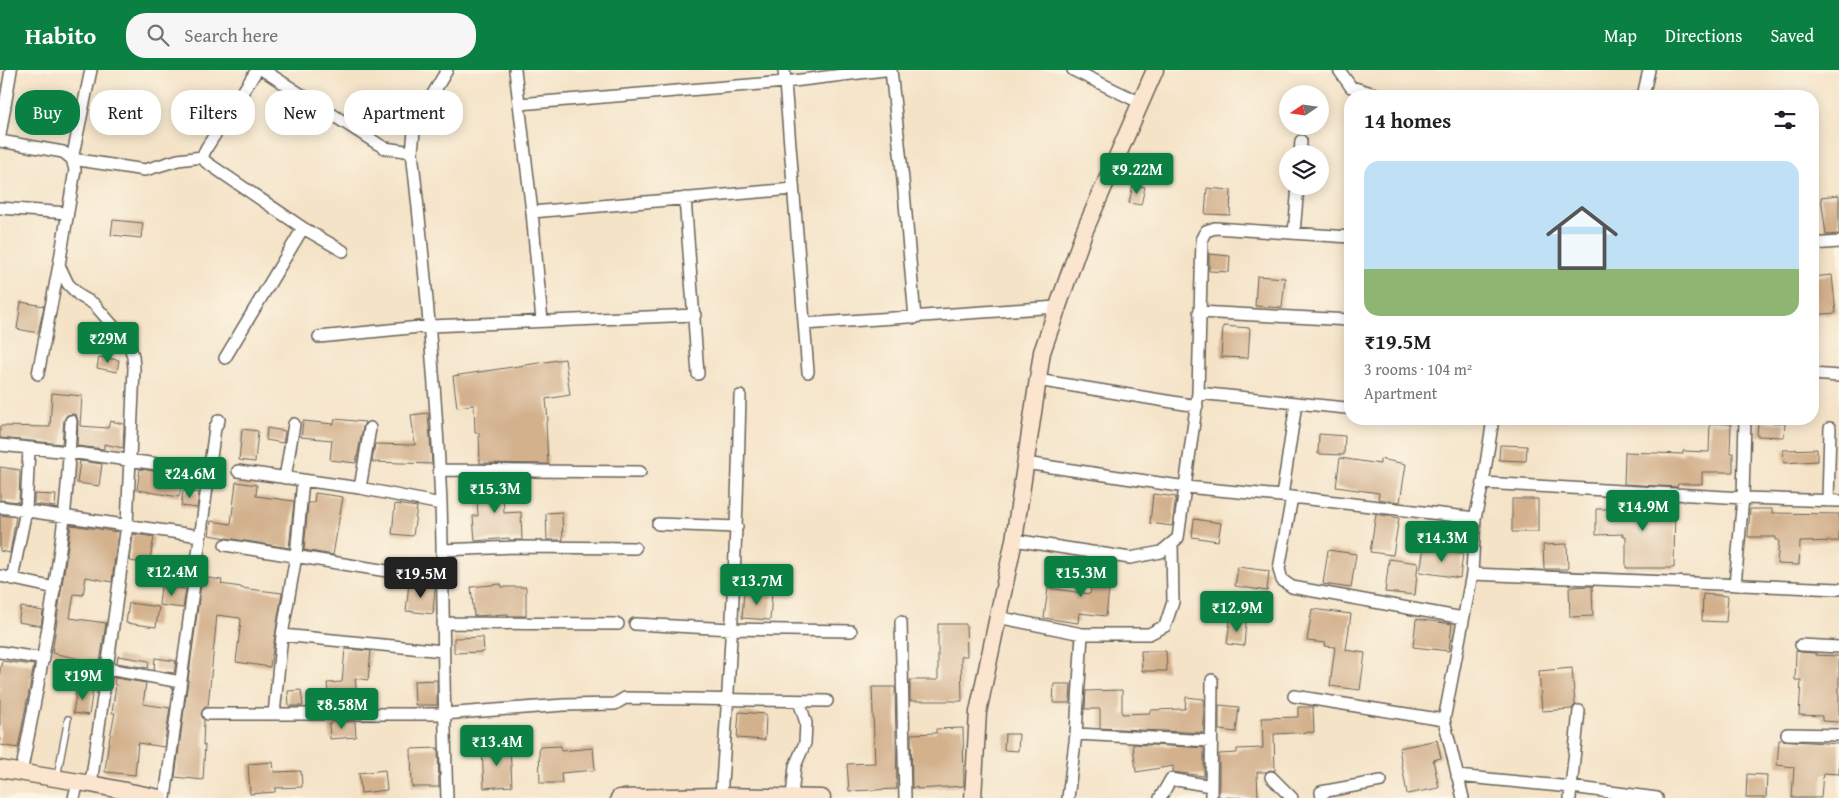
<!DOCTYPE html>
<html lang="en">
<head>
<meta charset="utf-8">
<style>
	:root { --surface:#fff; --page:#f6f6f6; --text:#202124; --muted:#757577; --accent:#0b8043 }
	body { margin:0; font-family:"Gentium Book Plus",serif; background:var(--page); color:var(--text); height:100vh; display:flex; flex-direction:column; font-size:19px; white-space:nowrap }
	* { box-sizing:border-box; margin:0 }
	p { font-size:16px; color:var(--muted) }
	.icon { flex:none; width:28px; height:28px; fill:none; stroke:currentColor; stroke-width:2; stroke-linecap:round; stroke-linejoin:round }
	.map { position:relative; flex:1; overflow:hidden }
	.sheet { position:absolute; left:1344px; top:20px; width:475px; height:335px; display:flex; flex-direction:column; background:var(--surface); border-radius:20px; box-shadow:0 2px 12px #0003 }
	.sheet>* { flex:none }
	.banner { position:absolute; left:15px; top:20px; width:475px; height:45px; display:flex; gap:10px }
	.needle { width:32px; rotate:257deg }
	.controls { position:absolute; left:1279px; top:15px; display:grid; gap:10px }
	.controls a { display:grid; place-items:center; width:50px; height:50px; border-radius:50%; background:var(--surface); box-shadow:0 2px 12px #0003; font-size:25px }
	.price { position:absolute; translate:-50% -42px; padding:0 11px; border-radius:5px; background:var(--accent); color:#fff; font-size:16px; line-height:32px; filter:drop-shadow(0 1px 2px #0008) }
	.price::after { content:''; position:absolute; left:50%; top:30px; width:15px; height:11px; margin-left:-8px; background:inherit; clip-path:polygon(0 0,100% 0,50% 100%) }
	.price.selected { background:#222; color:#fff }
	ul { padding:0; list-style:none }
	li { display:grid; align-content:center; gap:10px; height:265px; padding:0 20px }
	li span { display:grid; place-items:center; height:155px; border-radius:15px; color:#555 }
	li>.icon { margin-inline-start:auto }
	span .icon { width:90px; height:90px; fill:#fffc; stroke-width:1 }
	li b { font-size:21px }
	h2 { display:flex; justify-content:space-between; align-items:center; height:60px; padding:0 20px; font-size:21px }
	.pill { padding:0 18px; border-radius:20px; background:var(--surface); box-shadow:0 2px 12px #0003; font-size:18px; line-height:45px }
	.pill.selected { background:var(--accent); color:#fff }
	header { display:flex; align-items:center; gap:30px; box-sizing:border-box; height:70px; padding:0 25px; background:var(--accent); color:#fff }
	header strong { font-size:24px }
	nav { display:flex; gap:28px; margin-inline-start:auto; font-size:18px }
	.search { width:350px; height:45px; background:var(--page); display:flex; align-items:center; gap:12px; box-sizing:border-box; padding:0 18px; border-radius:20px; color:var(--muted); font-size:19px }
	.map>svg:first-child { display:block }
</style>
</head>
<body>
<header>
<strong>Habito</strong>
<div class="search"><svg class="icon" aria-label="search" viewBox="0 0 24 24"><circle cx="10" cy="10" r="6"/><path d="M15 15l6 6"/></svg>Search here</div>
<nav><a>Map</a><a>Directions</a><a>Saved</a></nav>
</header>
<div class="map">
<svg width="1839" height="728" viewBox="0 0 1839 728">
	<rect width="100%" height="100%" fill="#fcf5e5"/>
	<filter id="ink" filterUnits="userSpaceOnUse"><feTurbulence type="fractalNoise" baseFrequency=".02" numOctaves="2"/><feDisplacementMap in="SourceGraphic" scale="10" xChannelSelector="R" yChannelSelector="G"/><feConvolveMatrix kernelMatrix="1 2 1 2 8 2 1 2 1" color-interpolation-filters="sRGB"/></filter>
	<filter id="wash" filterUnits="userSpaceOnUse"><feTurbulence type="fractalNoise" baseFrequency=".0096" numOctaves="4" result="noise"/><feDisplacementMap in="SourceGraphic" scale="20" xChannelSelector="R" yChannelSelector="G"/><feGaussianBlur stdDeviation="1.12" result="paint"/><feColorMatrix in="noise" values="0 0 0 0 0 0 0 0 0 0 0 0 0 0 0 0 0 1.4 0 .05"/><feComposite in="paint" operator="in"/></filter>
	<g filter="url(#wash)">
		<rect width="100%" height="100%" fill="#f4e3c7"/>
		<g id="blocks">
			<path fill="#d3b18d" d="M1133,115L1145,117L1141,135L1129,133Z
				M1207,118L1231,120L1230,145L1205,144Z
				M1839,125V164L1826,165L1821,127Z
				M113,150L143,153L141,168L111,165Z
				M1209,184L1230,186L1229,202L1209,201Z
				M1832,205L1836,243L1812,245V207Z
				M1257,206L1285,208L1282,238L1255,236Z
				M21,232L44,236L38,263L17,259Z
				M1223,256L1250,258L1248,288L1221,287Z
				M99,287L119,290L117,302L97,298Z
				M565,289L570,325L546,329L548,351L546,352L548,394L480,393L479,363H475L474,335L457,337L453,306Z
				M52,323L82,326L80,356L108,358L110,351L124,354L123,378L104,374V379L77,376L78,351L76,345L72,344L67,345L64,350L62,374L0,368V356L50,357Z
				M428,343L432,394L372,392L375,374L415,375L411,345Z
				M335,349L365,352L363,357L356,393L330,390L332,370L301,367L303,351L334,354Z
				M1758,352L1785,353L1784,367L1757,366Z
				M1710,353L1731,354L1730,383H1733V402H1702V414H1678L1677,417L1624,414L1625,382L1683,384V381L1709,382Z
				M267,358L285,361L283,373L266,370Z
				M242,359L258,361L255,392L239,390Z
				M1319,364L1345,366L1344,385L1318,384Z
				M1500,375L1527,376L1526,391L1499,390Z
				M1817,379V391L1784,393L1783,380Z
				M1340,388L1380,394V389L1406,394L1400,432L1378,429L1379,423L1336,417Z
				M80,391L102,394L99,416L77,413Z
				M0,397L20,400L19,432L0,430Z
				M140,399L183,406L179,427L137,420Z
				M480,408H502L504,443L521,442L522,470H509V468L475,471L473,446H478L476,410H481Z
				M236,412L257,415L256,426L294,431L289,478L209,465L211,451L231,454Z
				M183,420L199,423L197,438L181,436Z
				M315,423L343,427L333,485L304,480L308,433H314Z
				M34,424L56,425L55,437L34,434Z
				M1153,424L1176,427L1172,456L1150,453Z
				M1512,429H1538V462H1512Z
				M1624,429L1675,432L1674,498H1626V466H1623V464L1596,465V439H1623Z
				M395,434L417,437L413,466L392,464Z
				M1750,439H1772V443L1839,444V471L1800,472L1799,495L1777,494L1779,470H1776V467H1748Z
				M562,442L563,470H547L546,443Z
				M1376,444L1399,448L1393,485L1370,482Z
				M0,445L16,447L10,483L0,481Z
				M1194,449L1221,453L1218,471L1192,467Z
				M71,455L118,462L112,512L86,507L83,525L74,524L70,548L106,553L100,593L52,583Z
				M133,464L154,467L149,494L130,491Z
				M1567,474L1568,499H1544L1543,475Z
				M1424,477L1463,483L1460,508L1420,502Z
				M1328,480L1356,484L1351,518L1323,514Z
				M1389,489L1418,493L1415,525L1385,522Z
				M1095,490L1112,493L1106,546L1079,543L1078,553L1044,548L1048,518L1090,524Z
				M1238,497L1269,501L1267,521L1235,516Z
				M202,507L222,510L221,514L241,517V518L282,523L270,597L236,592L241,550L240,548L217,545L208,636H205L201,644L204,650L203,675H205L203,710L175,707Z
				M409,513L435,517L433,544L406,541Z
				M501,514L502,517H526V546H508V544L474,546L471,517Z
				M161,516L186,519L183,538L159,535Z
				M1592,516L1593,546L1570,547L1569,517Z
				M744,521L772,523L770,550L742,548Z
				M1703,524L1728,526L1726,552L1702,551Z
				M129,533L159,537L156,557L126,553Z
				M21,537L43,541L41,556L18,552Z
				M1312,539L1351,544L1346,580L1365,583L1360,620L1330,616L1335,577L1325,576L1326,573L1307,571Z
				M1416,549L1452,554L1449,581L1413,577Z
				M1230,550L1246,552L1244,576L1227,574Z
				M938,554H966L967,586H961L962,631H910V610H938Z
				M483,567L484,582L454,583V568Z
				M345,579L371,581L368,610L355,608L358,636H329L327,613L342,612Z
				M1141,581H1166L1167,601H1142Z
				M1796,581L1801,582L1816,583V585L1839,586V652L1822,651V646L1799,645L1801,610H1795Z
				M118,586L149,591L148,598L117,593Z
				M155,588L176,591L174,603L154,600Z
				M2,591L34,595L18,678L0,675V602Z
				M1572,598L1575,635L1572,639L1542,641L1539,601Z
				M115,608L146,613L143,634L170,638L164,677L138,673L135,705L105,702L108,676L115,643H112L116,615L114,614Z
				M437,610V635H415L414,611Z
				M1054,614H1071L1070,633H1053Z
				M77,617L93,619L89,645L73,643Z
				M872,617H895L897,719L849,721L847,694L875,693Z
				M301,620L303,636H289L288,621Z
				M1122,620V644L1150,643V640L1185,639L1186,627L1204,629V663L1100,658V639H1085L1086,621Z
				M1219,635L1239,637L1236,662L1219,660Z
				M1298,637H1313L1314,662L1274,664L1275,701L1270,700L1266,702H1257L1258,728L1219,727V684L1237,683V679L1263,678L1262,648L1298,647Z
				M739,642L766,644L765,670L737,668Z
				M331,652H355L356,667L330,669L329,654H331Z
				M963,658L964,716L917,719V717L912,718L911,664L936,663V659Z
				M1005,664H1019L1018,681L1004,680Z
				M1437,670L1441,688L1433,690L1439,718L1407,724L1399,678Z
				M1779,670L1839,674V704L1823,703L1821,728H1792L1794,697L1777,695Z
				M1133,674L1204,678V706L1173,702V696L1136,702Z
				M510,676L512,716L484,718L482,678Z
				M561,676V681L593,678L595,700L561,703L562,713H540L539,677Z
				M438,678L439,717H412L411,679Z
				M273,692L274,702L301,701L302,717L275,718V722L250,724L248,694Z
				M385,700L387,720L361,723L359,703Z
				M1747,704L1767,705L1766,728H1746Z"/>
		</g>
	</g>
	<g filter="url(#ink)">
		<use href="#blocks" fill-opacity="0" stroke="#686258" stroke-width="1"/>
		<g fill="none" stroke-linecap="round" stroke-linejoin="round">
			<defs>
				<path id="lane" d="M57,707L68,649"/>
				<path id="street" d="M91,0L72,89L145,100L178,90L202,87
					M263,0L378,74L385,78L412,82
					M447,0L424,39L414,61L412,82C425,199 436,316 441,433C444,531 443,630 447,728
					M515,0L532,142L542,251
					M784,0L808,302
					M891,0L903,110L915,248
					M1073,0L1141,33
					M1339,0L1351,17L1382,26
					M1643,26L1649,0
					M519,34L785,12L884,0
					M0,65L11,0
					M0,71L63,82L72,89L75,100L59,195L68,214L80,226L94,234L129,274L133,286L134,299L127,455L91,714
					M1300,84L1301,71
					M685,128L698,304
					M0,138L67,143
					M532,142L793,119
					M303,158L343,181
					M1294,163L1298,116
					M1812,174L1839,172
					M1199,242L1350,250
					M804,254L1057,237
					M319,267L430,256L695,245
					M225,288L303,158L206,92L202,87L207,77L257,0
					M38,304L59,195
					M1812,304L1839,306
					M1037,310L1197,336
					M1198,323L1346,338L1350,337
					M0,375L69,382L209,401
					M1025,393L1186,417L1292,427L1475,448
					M439,400L640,402
					M238,401L360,418L441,434
					M285,408L294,354
					M1483,413L1743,428L1839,431
					M360,418L370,358
					M1282,426L1296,334
					M1292,427L1279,499L1282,510L1292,517L1463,548
					M1828,431L1830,358
					M0,437L200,466
					M658,454L737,457
					M1014,470L1130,488L1161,482L1178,468L1198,323L1202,168L1206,161L1215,158L1350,167
					M225,475L443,510
					M442,480L517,477L635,478
					M1472,504L1839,519
					M0,506L55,518
					M12,509L26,440L29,379
					M1735,515L1743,428L1745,349
					M997,547L1082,564H1149L1165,556L1173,532L1172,473
					M901,552L905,728
					M443,553L618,554
					M635,554L732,559L851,561
					M282,565L443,581
					M1801,575L1839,577
					M0,582L44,589
					M108,599L181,612
					M1294,626L1444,650
					M208,644H274L282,565L296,486L303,410
					M274,644H443L564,635L615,634L625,628L827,631
					M1076,664L1211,671
					M1787,664L1839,665
					M21,703C38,618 54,533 64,447C68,415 69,383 71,351
					M1457,706L1571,717L1657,728
					M1271,707L1292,728
					M721,726C731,593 737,459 740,326
					M792,727L795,696L805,673L806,653L799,631
					M74,728L78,712
					M165,728L215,358L219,350
					M1068,728L1076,664L1082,564
					M1160,728L1171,709L1211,716
					M1211,728L1212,610
					M1322,728L1321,722L1381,711
					M1463,728L1444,650L1472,504L1475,448L1483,413L1493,349
					M1570,728L1579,641"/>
				<path id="secondary" d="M0,699L91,714L160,728
					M619,728L721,726L822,728
					M973,728L978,642L1014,470L1042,282L1084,162L1155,0"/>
			</defs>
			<use href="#lane" stroke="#686258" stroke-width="8"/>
			<use href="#street" stroke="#686258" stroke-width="14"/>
			<use href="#secondary" stroke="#686258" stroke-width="19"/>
			<use href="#lane" stroke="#fff" stroke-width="5.5"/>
			<use href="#street" stroke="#fff" stroke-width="11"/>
			<use href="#secondary" stroke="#fce5cf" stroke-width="16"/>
		</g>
	</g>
</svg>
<div class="controls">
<a><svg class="needle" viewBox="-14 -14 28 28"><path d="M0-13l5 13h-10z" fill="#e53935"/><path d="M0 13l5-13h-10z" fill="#757577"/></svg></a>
<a><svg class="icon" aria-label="layers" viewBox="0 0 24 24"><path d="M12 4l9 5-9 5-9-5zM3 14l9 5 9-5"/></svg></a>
</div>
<b class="price" style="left:1137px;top:125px">₹9.22M</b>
<b class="price" style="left:108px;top:294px">₹29M</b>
<b class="price" style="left:190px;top:429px">₹24.6M</b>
<b class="price" style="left:495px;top:444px">₹15.3M</b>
<b class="price" style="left:1643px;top:462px">₹14.9M</b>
<b class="price" style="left:1442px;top:493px">₹14.3M</b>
<b class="price" style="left:172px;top:527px">₹12.4M</b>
<b class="price" style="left:1081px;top:528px">₹15.3M</b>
<b class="price selected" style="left:421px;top:529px">₹19.5M</b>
<b class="price" style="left:757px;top:536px">₹13.7M</b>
<b class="price" style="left:1237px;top:563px">₹12.9M</b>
<b class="price" style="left:83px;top:631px">₹19M</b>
<b class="price" style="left:342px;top:660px">₹8.58M</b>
<b class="price" style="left:497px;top:697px">₹13.4M</b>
<div class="banner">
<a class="pill selected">Buy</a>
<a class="pill">Rent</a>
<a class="pill">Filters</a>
<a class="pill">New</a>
<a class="pill">Apartment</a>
</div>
<section class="sheet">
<h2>14 homes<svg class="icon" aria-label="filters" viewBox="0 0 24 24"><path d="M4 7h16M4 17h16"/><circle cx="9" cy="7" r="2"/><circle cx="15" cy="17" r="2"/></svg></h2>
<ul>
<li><span style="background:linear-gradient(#bfe0f5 70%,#8fb573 0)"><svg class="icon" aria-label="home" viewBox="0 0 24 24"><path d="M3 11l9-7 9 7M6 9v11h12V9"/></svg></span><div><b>₹19.5M</b><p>3 rooms · 104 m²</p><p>Apartment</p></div></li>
</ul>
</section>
</div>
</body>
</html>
